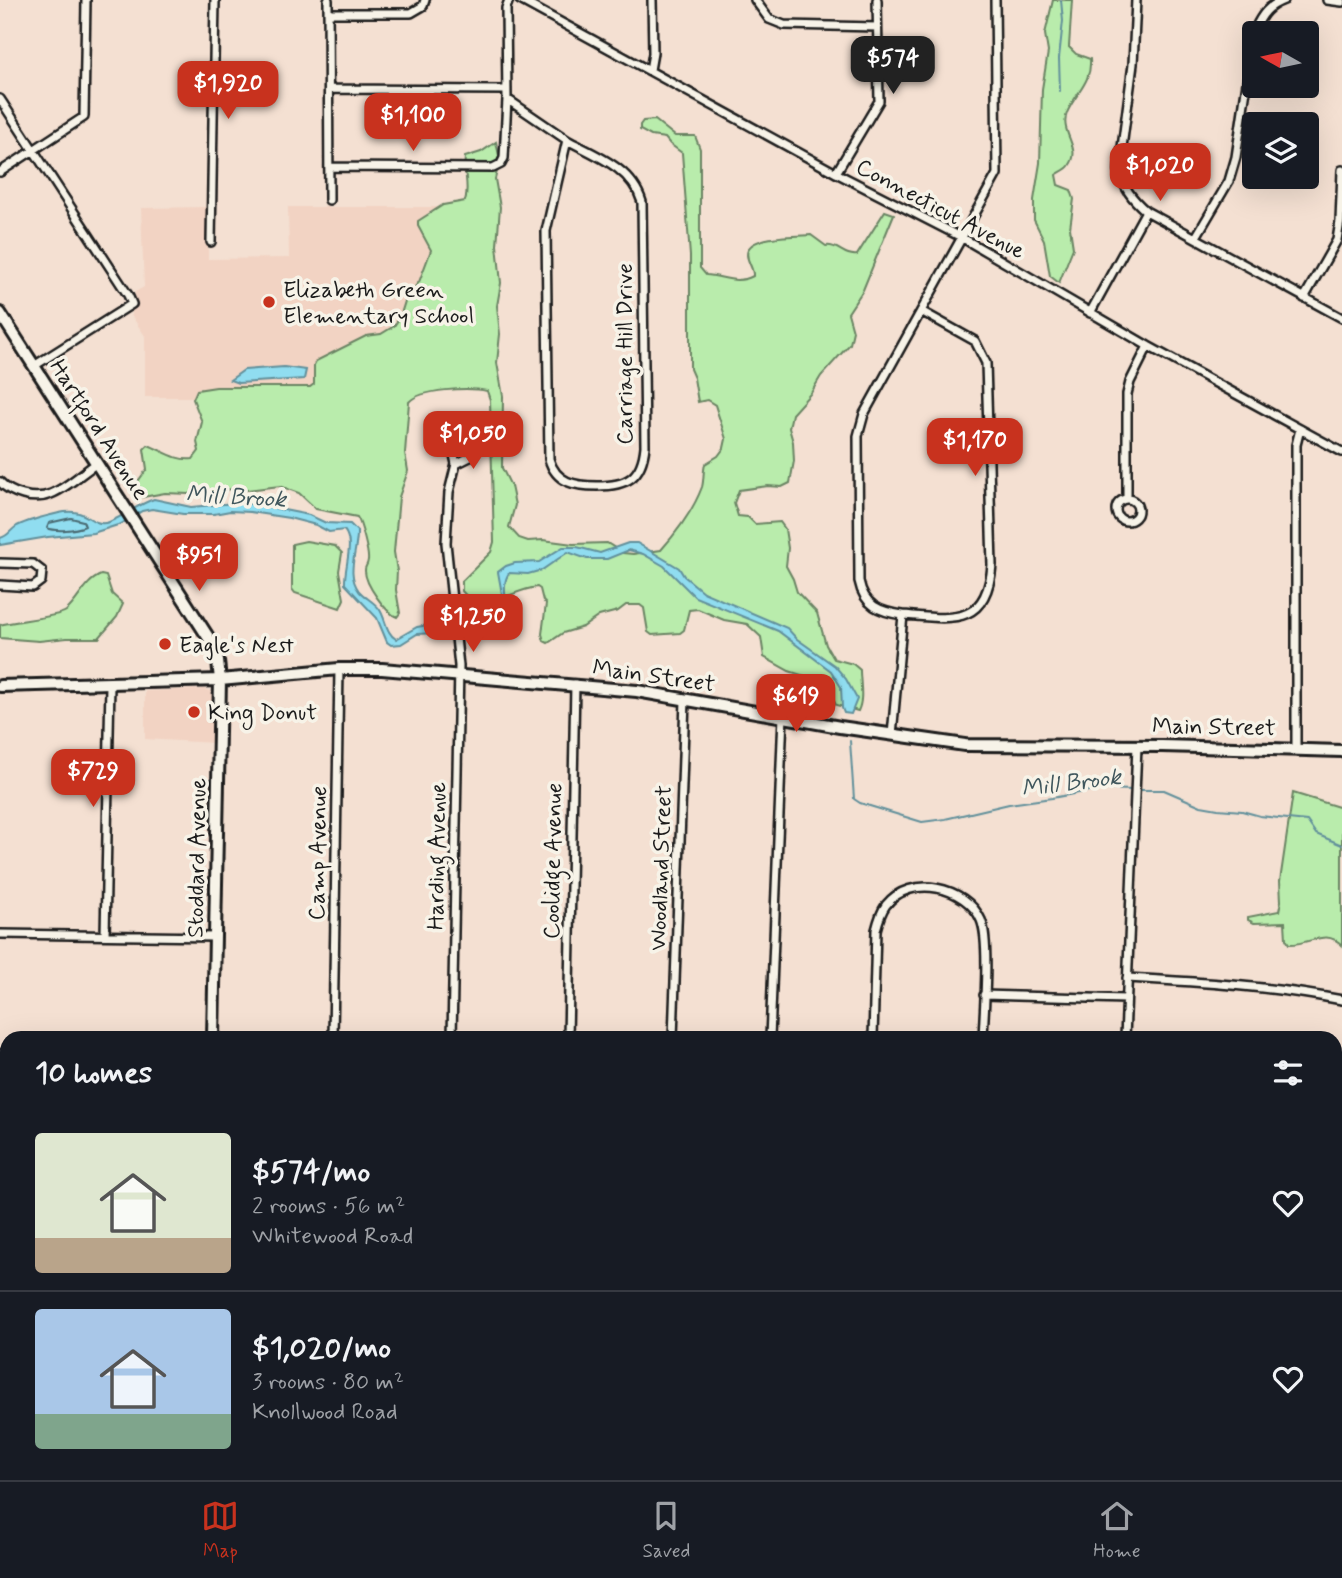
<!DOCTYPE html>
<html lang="en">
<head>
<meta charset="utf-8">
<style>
	:root { --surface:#171b24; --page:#20242c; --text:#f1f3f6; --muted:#9ea1a6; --line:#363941; --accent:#c8321e }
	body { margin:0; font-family:Mynerve,sans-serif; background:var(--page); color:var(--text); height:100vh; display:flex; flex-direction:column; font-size:26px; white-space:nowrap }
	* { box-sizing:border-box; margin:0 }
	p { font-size:23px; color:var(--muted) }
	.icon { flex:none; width:38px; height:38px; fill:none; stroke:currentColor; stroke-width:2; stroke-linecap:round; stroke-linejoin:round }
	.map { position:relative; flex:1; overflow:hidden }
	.drawer { position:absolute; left:0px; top:1031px; width:1342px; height:450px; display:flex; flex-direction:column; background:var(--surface); border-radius:21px 21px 0 0; box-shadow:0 7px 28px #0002 }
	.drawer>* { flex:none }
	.needle { width:46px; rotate:279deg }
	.tools { position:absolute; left:1242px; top:21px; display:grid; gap:14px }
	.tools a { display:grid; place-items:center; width:77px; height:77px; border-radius:7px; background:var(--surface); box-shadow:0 7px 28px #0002; font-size:35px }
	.price { position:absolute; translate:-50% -60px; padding:0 16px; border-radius:14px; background:var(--accent); color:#fff; font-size:23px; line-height:46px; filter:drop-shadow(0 2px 4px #0008) }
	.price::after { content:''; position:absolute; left:50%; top:42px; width:21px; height:16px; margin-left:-10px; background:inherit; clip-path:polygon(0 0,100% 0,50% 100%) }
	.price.active { background:#222; color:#fff }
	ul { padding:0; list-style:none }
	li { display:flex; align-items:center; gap:21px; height:175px; padding:0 35px }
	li+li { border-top:2px solid var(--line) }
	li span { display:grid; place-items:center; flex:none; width:196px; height:140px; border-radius:7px; color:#555 }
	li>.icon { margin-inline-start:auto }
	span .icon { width:84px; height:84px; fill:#fffc; stroke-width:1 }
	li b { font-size:30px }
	h2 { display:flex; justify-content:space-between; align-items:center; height:84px; padding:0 35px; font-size:30px }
	.tabs { display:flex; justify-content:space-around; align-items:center; height:98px; border-top:2px solid var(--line); background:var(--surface); font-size:19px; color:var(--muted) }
	.tabs a { display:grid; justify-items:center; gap:4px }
	.tabs .active { color:var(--accent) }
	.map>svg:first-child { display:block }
</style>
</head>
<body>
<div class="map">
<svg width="1342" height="1480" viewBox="0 0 1342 1480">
	<rect width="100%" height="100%" fill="#f4e0d2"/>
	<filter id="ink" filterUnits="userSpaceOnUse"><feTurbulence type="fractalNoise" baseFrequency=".0143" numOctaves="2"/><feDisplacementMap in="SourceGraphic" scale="14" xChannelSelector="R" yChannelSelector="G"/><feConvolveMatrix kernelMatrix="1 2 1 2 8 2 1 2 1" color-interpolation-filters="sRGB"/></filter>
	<g filter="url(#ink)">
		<path fill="#f2d3c3" d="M208,207V259L289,258L288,207H441L418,221L431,250L419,282L406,298L398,321L381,334L366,336L316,361L314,365V384L310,387L194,394V397H145V336L131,315L135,292L144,287L141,208Z
			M204,689L213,692L214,743L145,739V691Z"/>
		<path fill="#b9ecac" stroke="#6a8464" stroke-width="2" d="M1053,0H1072L1069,47L1076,54L1090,59C1092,83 1075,93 1067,113C1059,133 1083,148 1069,166C1066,170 1060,172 1056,175L1058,185L1071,190L1074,199L1070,228L1073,248L1059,283L1050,276L1044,240L1034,220V200L1040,163L1042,89L1048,52L1045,34Z
			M655,120L675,136H695L700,149V268L706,275C723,276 736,285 753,276C754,267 744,259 748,250C753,235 797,236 811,235L826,246C838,244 844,257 857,255L885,211L894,214L863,290L848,313L853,331L850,344L821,376L811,393L792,414L789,428L793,442L794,461L790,483L782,487L768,486L739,490L734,503L738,516L748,517L755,524L780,522L785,529L788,548L786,566L793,579L797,592L817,613L826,645L834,659L853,664L860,670C860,683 864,699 858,711L836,705L827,687L820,681L789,671L764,657L761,637L747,624L724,620L698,609L689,610L684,630L680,633L652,635L648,632L644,608L640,605H626L618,611L599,616L583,627L563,633L548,643L544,641L542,634L546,604L543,601L540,589L537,587C514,590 496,606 472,602L462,591V581L491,552L494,542L490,400L487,391C470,387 420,389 409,402L405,453L408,471L399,497L394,552L397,571L396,590L400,613L397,617C386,613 365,584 365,571C365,564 367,568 368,560C369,554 361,522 357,517L316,509L299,493L280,486L247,490L218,489L189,494L165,493L137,498L133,488L147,469L144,449L148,445C164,451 175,461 193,459L199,451L197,442L202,422L193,399L197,390L216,387H310L314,384V365L316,361L366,336L381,334L394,326L400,317L406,298L419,282L431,250L418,226V221L443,205L465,201C470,186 463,172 465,157L481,152L496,142L500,160L495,179L500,207L497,245L501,283L497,306L500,334L497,363L503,396L502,468L511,486L515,505L509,527L519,538L528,541L543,540L573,544L607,543L623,553L633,554L661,550C678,531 693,511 702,487C704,480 703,472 705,464L718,456L724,448L726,439L715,405L707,400L698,402L694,378L690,369V256L682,153L670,144L665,138L651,136L640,130V125L643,121Z
			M306,541L335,546L342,553L339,571L344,599L340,608L295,593L292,589V544Z
			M101,575L106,576L112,594L123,604L117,617L99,638H67L39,641L0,638V625C14,621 58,617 66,611C79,600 85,581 101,575Z
			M1293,793L1342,808V945C1325,928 1311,945 1289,944L1286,939L1285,922L1254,923L1248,920V917L1279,911L1281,901L1280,881Z
			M1335,1137L1342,1138V1362L1335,1368Z
			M0,1426L7,1428V1474H123L122,1480H0Z"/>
		<path fill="#90ddf0" stroke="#62909b" stroke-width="2" d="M284,367L306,370L304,379L238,383L230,380L244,370Z
			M154,499L191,507L235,503L254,504L309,515L326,523L350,524L357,531C358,552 345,572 359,591C365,598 375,602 380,610C386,620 386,633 396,639L417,627L473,617L491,622L500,619L504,605L498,572L506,566L515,563L539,562L563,547H577L600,553L628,543H637L679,568L684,576L703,592L787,628L797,639L835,666L846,679L857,699L851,714L844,713L842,708L841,687L831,671L778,631L695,597L664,566L643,554L629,550L607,559H587L568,552L542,570L528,574L509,573C498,589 514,610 499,625L489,628L470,626L452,632L417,634L401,644L391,645L387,642L377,618L345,584C344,567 355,543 344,530L329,532L316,525L289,518L250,512L230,511L214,514H183L152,509L142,511L121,524L93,533L48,537L0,545V538C9,536 10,530 17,526C29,520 46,516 59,513C87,507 89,525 105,523C115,522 138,504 154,499Z"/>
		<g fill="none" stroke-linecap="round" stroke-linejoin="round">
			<path stroke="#4a6971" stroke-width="2" d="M71,518L83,521L85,526C75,530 57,532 47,528L49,523Z"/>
			<path stroke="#62909b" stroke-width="2" d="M1060,91L1059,58L1063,21L1061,0
				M850,741L854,799L860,803L922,822L945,819L1009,804L1052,798L1100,789L1134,790
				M1140,790H1164L1201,806L1218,809L1242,811L1260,816L1307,821L1316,834L1342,845"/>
			<defs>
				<path id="street" d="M328,0L329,200
					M520,0L836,173L961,237L1148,346L1342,452
					M755,0L769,19L784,25L877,27
					M1136,0L1133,64L1119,170C1124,188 1131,198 1146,211L1342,318
					M1327,0L1342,2
					M328,13H411L423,6L425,0
					M650,70L653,53L652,0
					M329,89L506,90
					M0,99L128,295L132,304L34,366
					M507,99L567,140L546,231L549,459C556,483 575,486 597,486C627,486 642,478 645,446L642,202C632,168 595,155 567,140
					M329,167L493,168L501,164L504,158L507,99L506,8L509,0
					M0,172L84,117L86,0
					M836,173L879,101L877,0
					M1196,237L1229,181L1236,157L1255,29C1262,14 1268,6 1284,0
					M211,242L215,0
					M1304,298L1337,240L1340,221L1342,170
					M1090,313L1146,211
					M0,482C11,494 34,501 51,494C67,488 82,473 97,463
					M1127,499V394L1130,382L1148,346
					M1116 510a11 11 0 1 1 22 0a11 11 0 1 1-22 0Z
					M0,563L33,564L42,571L41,581L33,587L0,585
					M903,615C951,619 987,627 992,565L986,363L975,341L921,311
					M892,735L903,615C880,612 864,606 859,581L858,436L864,414L997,174L995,0
					M1296,748V445L1300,429
					M0,934L215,937
					M105,935L110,684
					M1127,978C1199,982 1271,986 1342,1000
					M984,995L1126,999
					M333,1038L339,669
					M452,1038L459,666L446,543L449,492L456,464L474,455C479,446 482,440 475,431L462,428L456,430L452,446L456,464
					M568,1038L575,684
					M673,1038L685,700
					M770,1038L783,715
					M873,1038L876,930C878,922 881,912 886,905C910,874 966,886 981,920C990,941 984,1011 983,1038
					M1125,1038L1137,746
					M0,1054L7,1055
					M0,1353L7,1355
					M676,1474L726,1480
					M321,1480V1474
					M448,1480V1474
					M996,1480V1474
					M1113,1480V1474
					M1229,1480V1474"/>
				<path id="secondary" d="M0,313L210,640L218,661L220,680L213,1038
					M0,686L220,680L339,669H382L637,691L840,727L965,745L1162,746L1342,751
					M197,1480V1474"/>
			</defs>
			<use href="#street" stroke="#1c1c1c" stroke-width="12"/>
			<use href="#secondary" stroke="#1c1c1c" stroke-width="16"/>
			<use href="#street" stroke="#f7f3e8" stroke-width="7"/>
			<use href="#secondary" stroke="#f7f3e8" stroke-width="10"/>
		</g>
	</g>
	<g fill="#c8321e" stroke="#f7f3e8" stroke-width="2.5">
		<circle cx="269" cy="302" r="7"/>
		<circle cx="165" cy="644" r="7"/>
		<circle cx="194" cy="712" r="7"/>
	</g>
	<g text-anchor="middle" stroke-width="7" stroke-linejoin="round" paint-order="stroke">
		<g font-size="23" fill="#1c1c1c" stroke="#f7f3e8">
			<text transform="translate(941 208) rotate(28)" y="8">Connecticut Avenue</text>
			<text transform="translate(624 354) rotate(-90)" y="8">Carriage Hill Drive</text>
			<text transform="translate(100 429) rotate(57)" y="8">Hartford Avenue</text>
			<text transform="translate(654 675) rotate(8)" y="8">Main Street</text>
			<text transform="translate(1214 726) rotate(1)" y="8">Main Street</text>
			<text transform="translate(317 853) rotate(-89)" y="8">Camp Avenue</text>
			<text transform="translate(436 856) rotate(-89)" y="8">Harding Avenue</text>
			<text transform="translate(196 858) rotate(-89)" y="8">Stoddard Avenue</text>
			<text transform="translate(552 861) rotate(-89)" y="8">Coolidge Avenue</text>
			<text transform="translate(660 868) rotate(-88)" y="8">Woodland Street</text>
		</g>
		<g font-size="23" fill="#1c1c1c" stroke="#f7f3e8" text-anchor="start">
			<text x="283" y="297">Elizabeth Green<tspan x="283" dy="26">Elementary School</tspan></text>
			<text x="179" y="652">Eagle's Nest</text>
			<text x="208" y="720">King Donut</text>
		</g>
		<g font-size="24" font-style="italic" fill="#3f565c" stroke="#f7f3e8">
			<text transform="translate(236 496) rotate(3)" y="8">Mill Brook</text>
			<text transform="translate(1071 782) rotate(-7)" y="8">Mill Brook</text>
		</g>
	</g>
</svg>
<div class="tools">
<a><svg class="needle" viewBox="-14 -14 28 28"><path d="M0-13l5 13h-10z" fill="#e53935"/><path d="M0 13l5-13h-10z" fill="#9ea1a6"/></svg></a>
<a><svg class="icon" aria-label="layers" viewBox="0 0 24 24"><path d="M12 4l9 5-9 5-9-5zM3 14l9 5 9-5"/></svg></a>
</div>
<b class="price active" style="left:893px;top:96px">$574</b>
<b class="price" style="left:228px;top:121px">$1,920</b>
<b class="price" style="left:413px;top:153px">$1,100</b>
<b class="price" style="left:1160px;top:203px">$1,020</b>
<b class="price" style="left:473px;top:471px">$1,050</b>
<b class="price" style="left:975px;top:478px">$1,170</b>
<b class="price" style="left:199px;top:593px">$951</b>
<b class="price" style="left:473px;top:654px">$1,250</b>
<b class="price" style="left:796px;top:734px">$619</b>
<b class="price" style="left:93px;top:809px">$729</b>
<section class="drawer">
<h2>10 homes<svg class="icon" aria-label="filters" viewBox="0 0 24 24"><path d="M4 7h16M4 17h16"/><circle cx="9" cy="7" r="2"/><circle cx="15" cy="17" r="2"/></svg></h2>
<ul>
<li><span style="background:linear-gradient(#dfe7d0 75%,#b9a48a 0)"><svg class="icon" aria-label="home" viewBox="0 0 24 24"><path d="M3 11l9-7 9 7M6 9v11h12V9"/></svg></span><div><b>$574/mo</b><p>2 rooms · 56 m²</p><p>Whitewood Road</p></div><svg class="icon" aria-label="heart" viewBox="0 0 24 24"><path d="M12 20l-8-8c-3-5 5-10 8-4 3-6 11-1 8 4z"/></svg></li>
<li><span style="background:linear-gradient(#a9c7e8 75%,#7fa58c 0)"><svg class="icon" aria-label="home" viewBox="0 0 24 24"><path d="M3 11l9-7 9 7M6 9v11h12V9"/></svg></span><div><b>$1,020/mo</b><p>3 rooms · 80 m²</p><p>Knollwood Road</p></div><svg class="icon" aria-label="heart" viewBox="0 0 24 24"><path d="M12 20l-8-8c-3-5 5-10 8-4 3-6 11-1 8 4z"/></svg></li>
</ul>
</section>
</div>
<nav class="tabs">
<a class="active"><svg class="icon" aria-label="map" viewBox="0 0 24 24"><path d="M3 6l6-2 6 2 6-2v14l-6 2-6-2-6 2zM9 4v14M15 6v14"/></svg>Map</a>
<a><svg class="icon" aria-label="saved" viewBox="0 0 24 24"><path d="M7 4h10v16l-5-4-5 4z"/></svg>Saved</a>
<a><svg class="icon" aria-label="home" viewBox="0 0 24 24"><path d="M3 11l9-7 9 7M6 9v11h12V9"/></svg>Home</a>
</nav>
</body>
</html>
